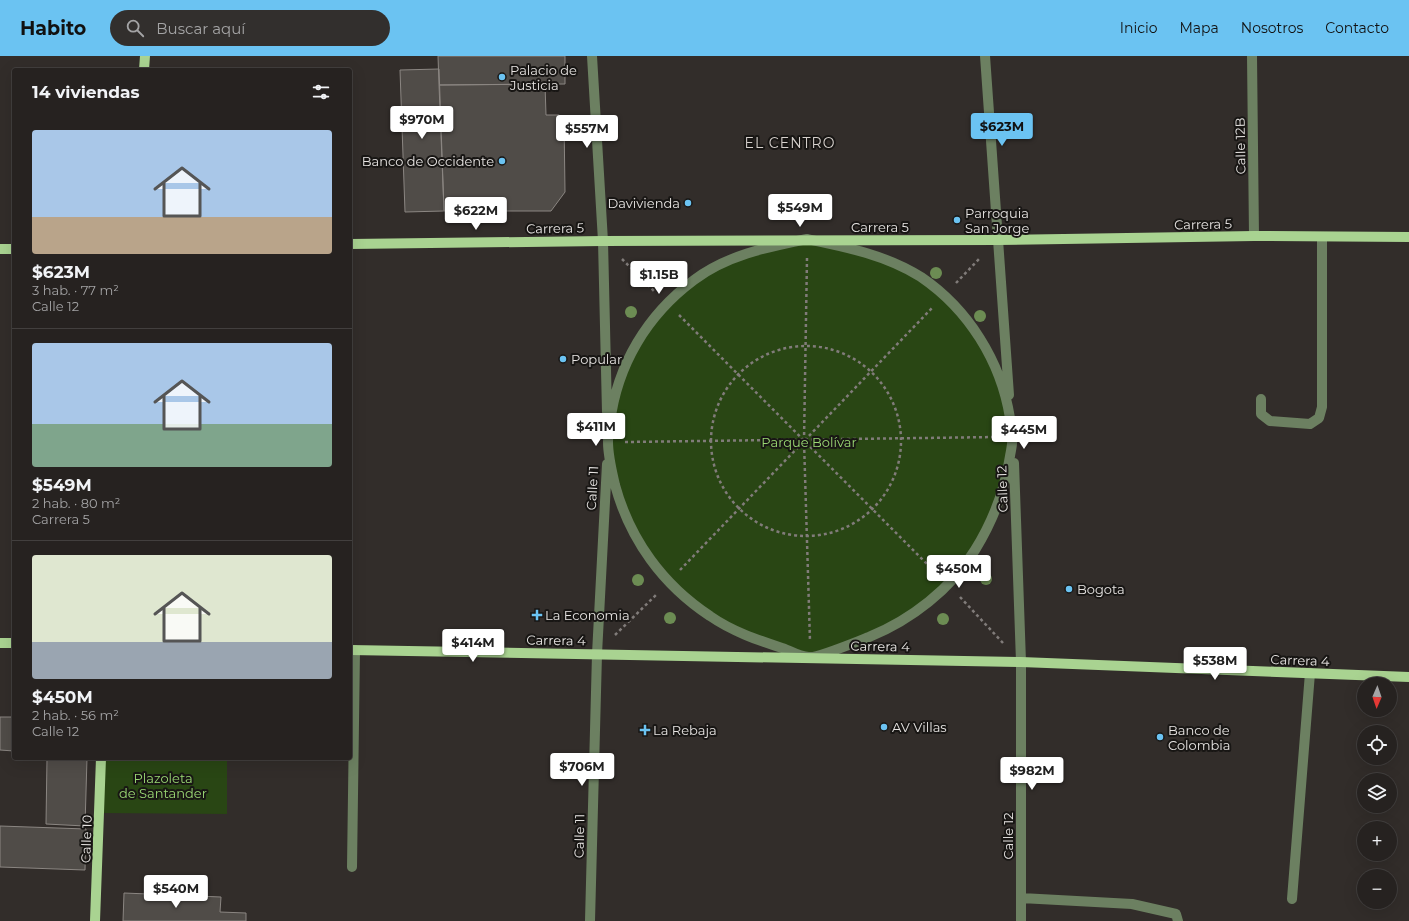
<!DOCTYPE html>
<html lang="es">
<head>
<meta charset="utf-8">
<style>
	:root { --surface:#262220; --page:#322f2d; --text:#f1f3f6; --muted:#a4a4a5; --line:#423f3e; --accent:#6bc3f2 }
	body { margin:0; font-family:Montserrat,sans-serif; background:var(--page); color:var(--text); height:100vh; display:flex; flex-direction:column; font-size:15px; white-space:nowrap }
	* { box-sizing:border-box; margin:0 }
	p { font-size:13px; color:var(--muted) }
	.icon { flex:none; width:22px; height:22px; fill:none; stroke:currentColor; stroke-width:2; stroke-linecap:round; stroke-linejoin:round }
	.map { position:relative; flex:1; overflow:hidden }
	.sheet { position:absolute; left:12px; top:12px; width:340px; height:692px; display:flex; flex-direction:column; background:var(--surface); border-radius:4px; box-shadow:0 4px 16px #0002,0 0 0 1px var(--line) }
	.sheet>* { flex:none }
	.needle { width:26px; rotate:182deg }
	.buttons { position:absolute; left:1357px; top:621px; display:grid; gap:8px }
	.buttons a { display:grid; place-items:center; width:40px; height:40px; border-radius:50%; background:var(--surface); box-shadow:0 4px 16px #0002,0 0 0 1px var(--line); font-size:20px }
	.price { position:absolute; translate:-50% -34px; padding:0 9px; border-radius:4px; background:#fff; color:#222; font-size:13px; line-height:26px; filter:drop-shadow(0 1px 2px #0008) }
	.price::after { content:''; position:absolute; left:50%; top:24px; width:12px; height:9px; margin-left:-6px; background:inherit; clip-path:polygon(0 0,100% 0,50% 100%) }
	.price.active { background:var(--accent); color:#111 }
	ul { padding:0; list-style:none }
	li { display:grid; align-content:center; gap:8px; height:212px; padding:0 20px }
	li+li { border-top:1px solid var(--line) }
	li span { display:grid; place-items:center; height:124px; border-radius:4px; color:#555 }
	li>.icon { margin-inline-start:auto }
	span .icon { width:72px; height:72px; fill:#fffc; stroke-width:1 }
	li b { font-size:17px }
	h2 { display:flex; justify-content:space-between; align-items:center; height:48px; padding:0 20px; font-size:17px }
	header { display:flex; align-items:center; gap:24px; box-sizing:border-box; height:56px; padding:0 20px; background:var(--accent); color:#111 }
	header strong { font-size:19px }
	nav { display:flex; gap:22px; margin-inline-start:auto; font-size:14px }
	.search { width:280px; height:36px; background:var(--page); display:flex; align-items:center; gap:10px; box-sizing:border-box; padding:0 14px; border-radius:22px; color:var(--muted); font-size:15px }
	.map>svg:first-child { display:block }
</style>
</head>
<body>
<header>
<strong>Habito</strong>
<div class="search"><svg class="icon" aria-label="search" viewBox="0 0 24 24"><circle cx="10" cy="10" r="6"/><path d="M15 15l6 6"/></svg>Buscar aquí</div>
<nav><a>Inicio</a><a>Mapa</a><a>Nosotros</a><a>Contacto</a></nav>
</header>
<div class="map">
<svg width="1409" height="865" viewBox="0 0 1409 865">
	<rect width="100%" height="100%" fill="#322d2a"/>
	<path fill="#294614" d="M807,183L893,206L944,239L985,289L1013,381L1007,421L974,496L918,554L811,602L748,581L693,548L633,475L608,386L624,311L667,247L730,204Z
		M101,702H227V758L100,757Z"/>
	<path fill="#504c48" stroke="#8b8682" d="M438,0H565V28L439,29Z
		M439,13L444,155L405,156L400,14Z
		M545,28L546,59H559L564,63L565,136L551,155H444L439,29Z
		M0,661H14V695L0,694Z
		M47,702H87L85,770L46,768Z
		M0,770L86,773L85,814L0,811Z
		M124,837L221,841L220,856L246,857V865H123Z"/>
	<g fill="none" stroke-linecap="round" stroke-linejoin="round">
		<path stroke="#817c7a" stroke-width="2.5" stroke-dasharray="3 3" stroke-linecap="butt" d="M807,202L804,385L810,585
			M622,203L655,236
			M956,227L980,202
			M679,259L935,516
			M711 385a95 95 0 1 1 190 0a95 95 0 1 1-190 0Z
			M625,386L996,381
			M680,514L932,252
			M960,541L1003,587
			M615,579L657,538"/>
		<path stroke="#6c8061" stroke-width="10" d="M592,0L603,185L607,356
			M985,0L1009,339
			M1252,0L1254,180
			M807,183C846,191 886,199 921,221C968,253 1001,305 1010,362C1011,368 1012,375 1012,381C1013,387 1011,394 1010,400C1005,433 993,465 975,494C951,533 911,564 869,581C858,585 818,602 809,601C801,601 792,596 785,593C758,584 733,576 710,560C663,529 630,484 615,429C612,416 608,400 608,386C608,380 609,373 610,367C617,309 647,259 694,224C727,199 768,191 807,183Z
			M1261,343V358L1270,365L1310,368L1319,362L1322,351V181
			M1014,407L1021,606V865
			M352,811L355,594
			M1021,842L1132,848L1176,858L1178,865
			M1292,843L1310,617
			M590,865L597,598L607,408"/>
		<path stroke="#a9d391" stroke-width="10" d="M144,14L145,0
			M350,188L603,185L998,184L1254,180L1409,181
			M0,193H14
			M0,587H14
			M350,594L1021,606L1409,621
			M95,865L101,702"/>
	</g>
	<g fill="#6c8c53">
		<circle cx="669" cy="217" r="6"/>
		<circle cx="936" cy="217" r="6"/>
		<circle cx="631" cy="256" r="6"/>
		<circle cx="980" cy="260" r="6"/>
		<circle cx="986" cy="523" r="6"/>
		<circle cx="638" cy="524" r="6"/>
		<circle cx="670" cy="562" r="6"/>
		<circle cx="943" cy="563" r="6"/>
	</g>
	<g fill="#6bc3f2" stroke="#181614" stroke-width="1.5">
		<circle cx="502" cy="21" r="4"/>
		<circle cx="502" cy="105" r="4"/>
		<circle cx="688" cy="147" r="4"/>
		<circle cx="957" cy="164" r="4"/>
		<circle cx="563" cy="303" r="4"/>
		<circle cx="1069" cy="533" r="4"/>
		<path d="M535 553h4v4h4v4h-4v4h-4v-4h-4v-4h4z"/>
		<circle cx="884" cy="671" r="4"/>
		<path d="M643 668h4v4h4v4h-4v4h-4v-4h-4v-4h4z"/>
		<circle cx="1160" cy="681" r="4"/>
	</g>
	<g text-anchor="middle" stroke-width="4" stroke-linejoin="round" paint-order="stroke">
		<g font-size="13" fill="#e7e4e2" stroke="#181614" text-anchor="start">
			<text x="510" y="19">Palacio de<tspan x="510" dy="15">Justicia</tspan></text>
			<text x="494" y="110" text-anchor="end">Banco de Occidente</text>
			<text x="680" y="152" text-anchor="end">Davivienda</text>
			<text x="965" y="162">Parroquia<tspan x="965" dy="15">San Jorge</tspan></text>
			<text x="571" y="308">Popular</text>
			<text x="1077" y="538">Bogota</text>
			<text x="545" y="564">La Economia</text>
			<text x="892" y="676">AV Villas</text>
			<text x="653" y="679">La Rebaja</text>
			<text x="1168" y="679">Banco de<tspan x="1168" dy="15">Colombia</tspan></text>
		</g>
		<g font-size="13" fill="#e7e4e2" stroke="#181614">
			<text transform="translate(1240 90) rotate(-91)" y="5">Calle 12B</text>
			<text transform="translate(1203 168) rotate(-1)" y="5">Carrera 5</text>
			<text x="880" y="176">Carrera 5</text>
			<text transform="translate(555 172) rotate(-1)" y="5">Carrera 5</text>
			<text transform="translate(592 432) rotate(-87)" y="5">Calle 11</text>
			<text transform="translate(1002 433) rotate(-92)" y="5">Calle 12</text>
			<text transform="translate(556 584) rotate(1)" y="5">Carrera 4</text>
			<text transform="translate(880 590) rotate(1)" y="5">Carrera 4</text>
			<text transform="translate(1300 604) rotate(2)" y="5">Carrera 4</text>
			<text transform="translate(579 780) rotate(-89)" y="5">Calle 11</text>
			<text transform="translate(1008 780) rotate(-90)" y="5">Calle 12</text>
			<text transform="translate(86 783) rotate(-88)" y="5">Calle 10</text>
		</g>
		<g font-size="13" fill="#9bd974" stroke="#181614">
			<text x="809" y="391">Parque Bolívar</text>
			<text x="163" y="727">Plazoleta<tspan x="163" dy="15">de Santander</tspan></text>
		</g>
		<g font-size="14" letter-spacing="1" fill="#d6d0cc" stroke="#181614">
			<text x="790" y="92">EL CENTRO</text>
		</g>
	</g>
</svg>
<div class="buttons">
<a><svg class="needle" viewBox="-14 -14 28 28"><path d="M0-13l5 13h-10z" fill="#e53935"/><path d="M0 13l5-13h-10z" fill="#a4a4a5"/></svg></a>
<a><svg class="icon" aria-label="locate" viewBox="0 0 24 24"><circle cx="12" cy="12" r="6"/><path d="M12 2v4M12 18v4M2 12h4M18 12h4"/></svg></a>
<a><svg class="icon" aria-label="layers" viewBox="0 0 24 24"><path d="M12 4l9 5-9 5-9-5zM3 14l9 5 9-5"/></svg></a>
<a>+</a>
<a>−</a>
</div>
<b class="price" style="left:422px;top:84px">$970M</b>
<b class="price active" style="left:1002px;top:91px">$623M</b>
<b class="price" style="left:587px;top:93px">$557M</b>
<b class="price" style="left:800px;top:172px">$549M</b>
<b class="price" style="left:476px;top:175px">$622M</b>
<b class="price" style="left:659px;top:239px">$1.15B</b>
<b class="price" style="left:596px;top:391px">$411M</b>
<b class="price" style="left:1024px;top:394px">$445M</b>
<b class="price" style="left:959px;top:533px">$450M</b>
<b class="price" style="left:473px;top:607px">$414M</b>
<b class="price" style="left:1215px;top:625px">$538M</b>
<b class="price" style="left:582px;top:731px">$706M</b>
<b class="price" style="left:1032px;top:735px">$982M</b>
<b class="price" style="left:176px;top:853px">$540M</b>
<section class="sheet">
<h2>14 viviendas<svg class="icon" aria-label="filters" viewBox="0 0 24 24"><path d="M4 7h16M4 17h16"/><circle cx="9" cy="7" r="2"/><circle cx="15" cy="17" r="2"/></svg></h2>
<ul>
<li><span style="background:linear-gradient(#a9c7e8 70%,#b9a48a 0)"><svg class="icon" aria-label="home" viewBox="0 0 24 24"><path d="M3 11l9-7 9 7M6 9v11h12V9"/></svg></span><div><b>$623M</b><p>3 hab. · 77 m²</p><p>Calle 12</p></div></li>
<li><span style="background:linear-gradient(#a9c7e8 65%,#7fa58c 0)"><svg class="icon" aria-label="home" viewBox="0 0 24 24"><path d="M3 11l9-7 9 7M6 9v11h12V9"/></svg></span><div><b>$549M</b><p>2 hab. · 80 m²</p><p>Carrera 5</p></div></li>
<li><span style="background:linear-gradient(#dfe7d0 70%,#9aa5b1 0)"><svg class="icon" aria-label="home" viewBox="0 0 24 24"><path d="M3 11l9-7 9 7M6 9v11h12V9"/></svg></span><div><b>$450M</b><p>2 hab. · 56 m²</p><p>Calle 12</p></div></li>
</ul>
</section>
</div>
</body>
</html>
